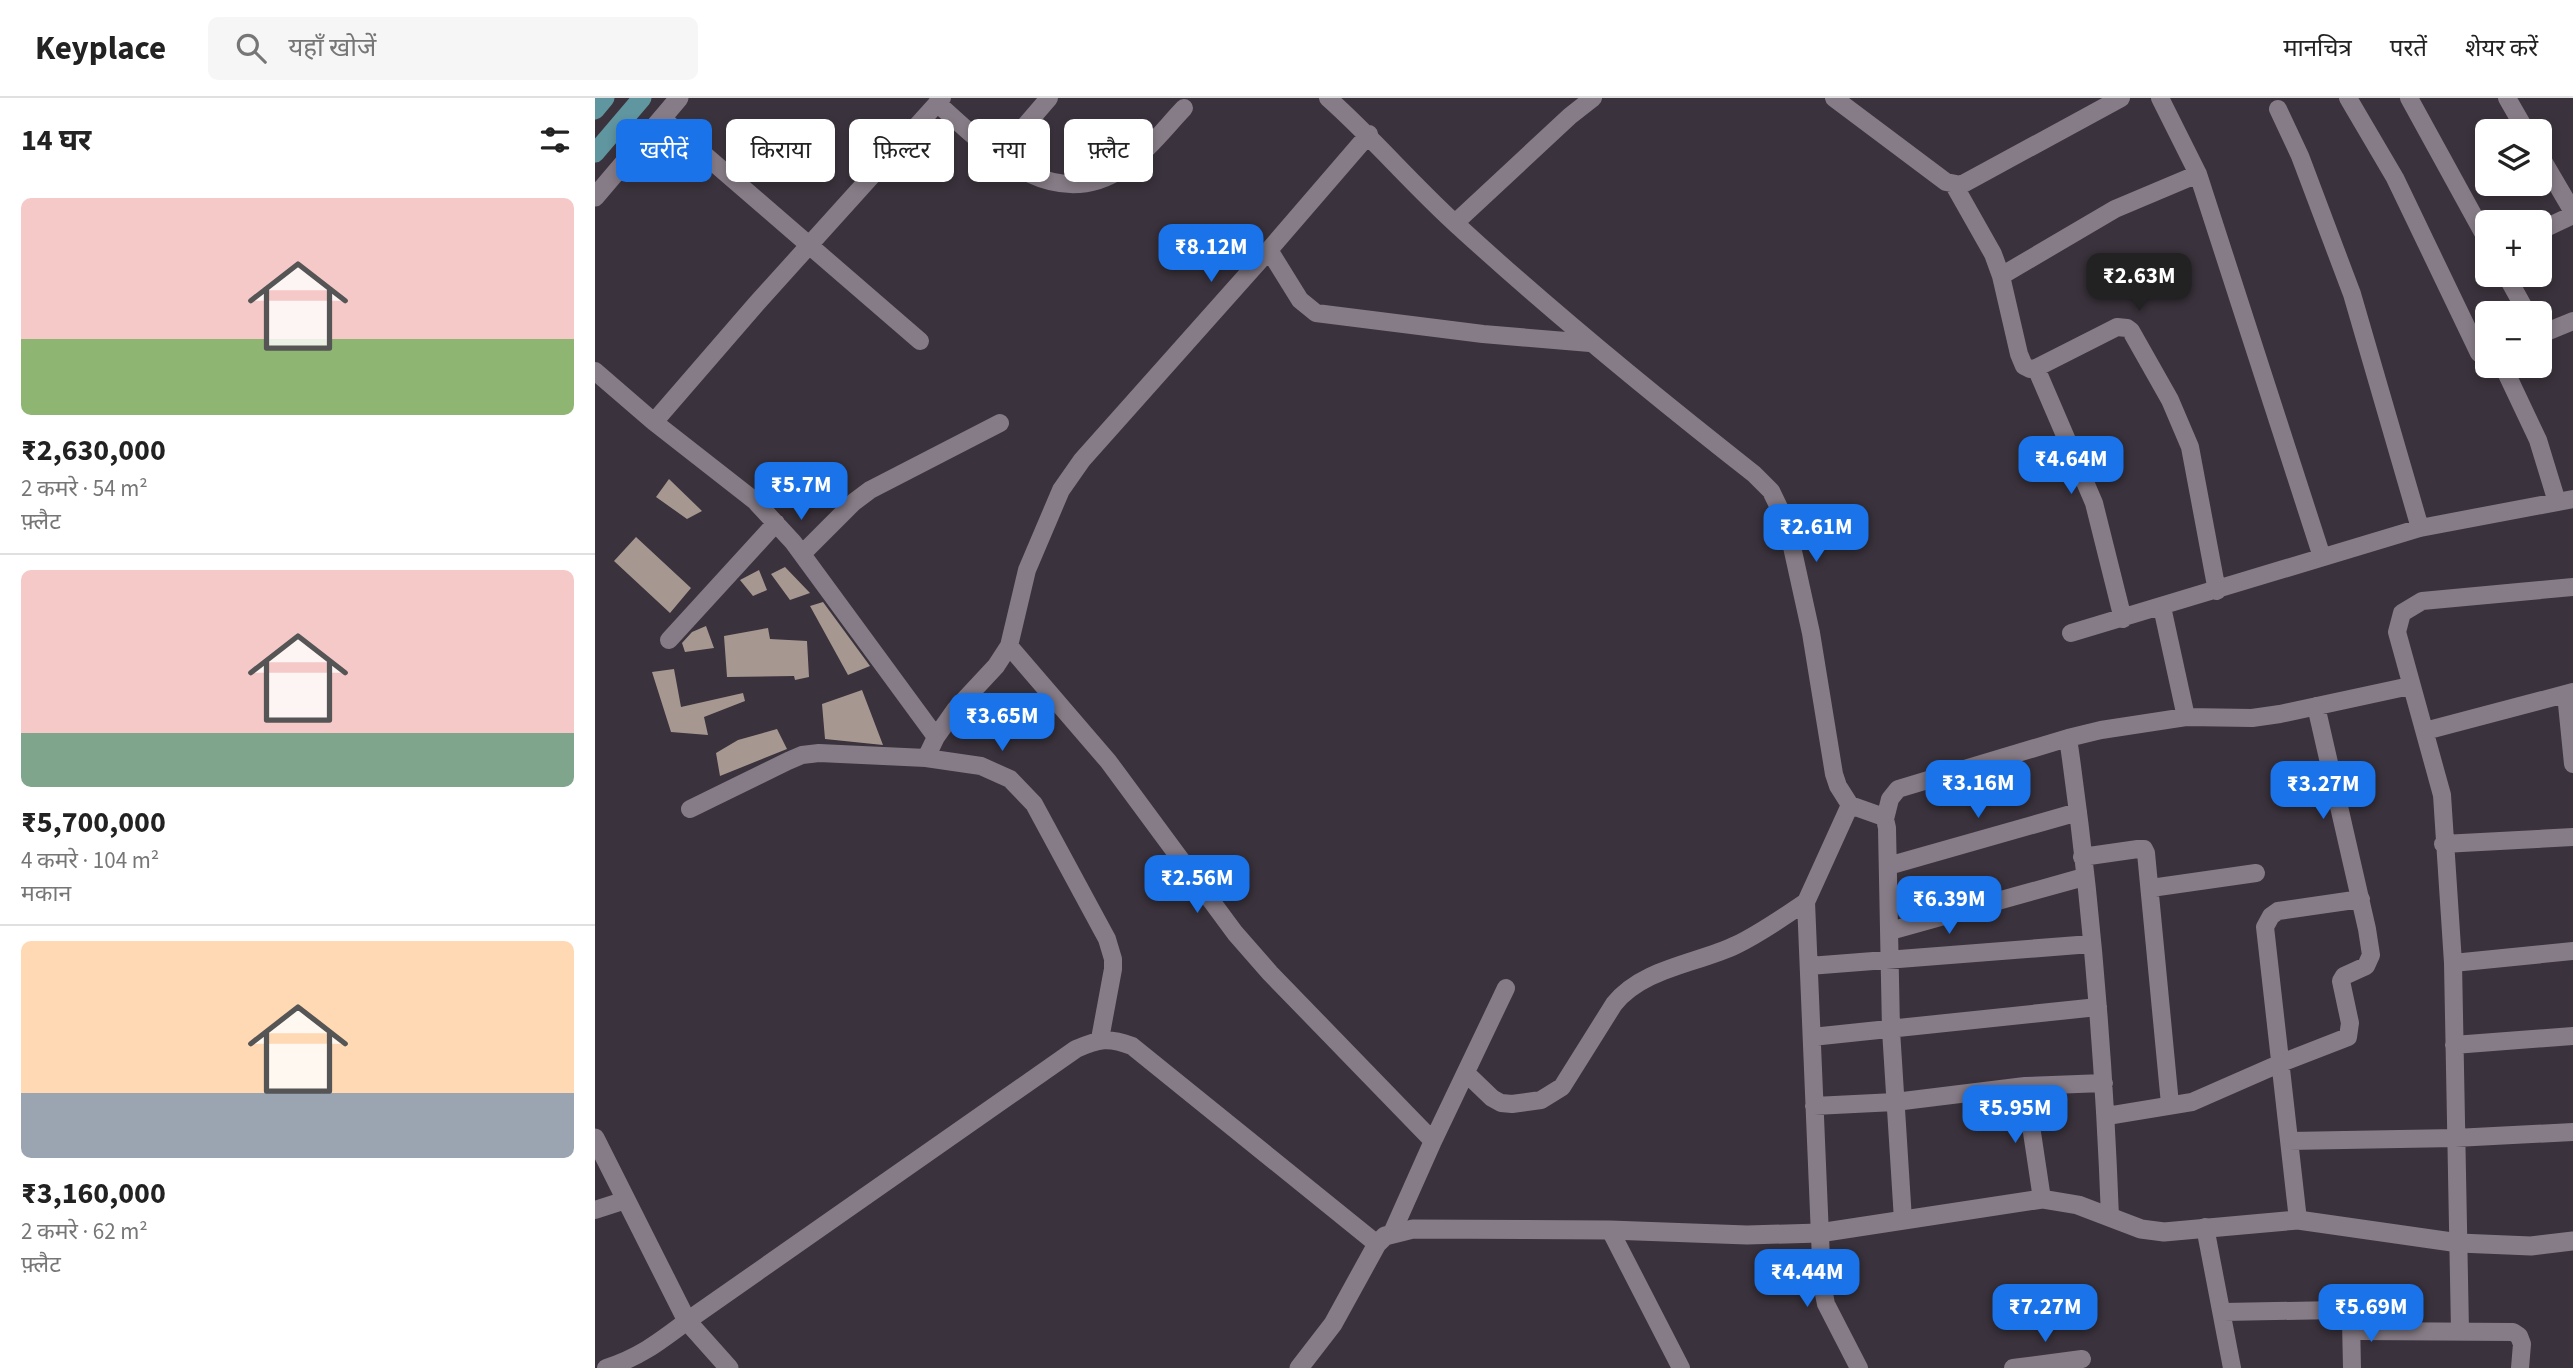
<!DOCTYPE html>
<html lang="hi">
<head>
<meta charset="utf-8">
<style>
	:root { --surface:#fff; --page:#f6f6f6; --text:#222; --muted:#767676; --line:#e0e0e0; --accent:#1a73e8 }
	body { margin:0; font-family:"Source Sans 3","Noto Sans Devanagari",sans-serif; background:var(--page); color:var(--text); height:100vh; display:flex; flex-direction:column; font-size:26px; white-space:nowrap }
	* { box-sizing:border-box; margin:0 }
	p { font-size:23px; color:var(--muted) }
	.icon { flex:none; width:38px; height:38px; fill:none; stroke:currentColor; stroke-width:2; stroke-linecap:round; stroke-linejoin:round }
	.map { position:relative; flex:1; overflow:hidden }
	.panel { display:flex; flex-direction:column; background:var(--surface); width:595px }
	.panel>* { flex:none }
	.hud { position:absolute; left:21px; top:21px; width:665px; height:63px; display:flex; gap:14px }
	.tools { position:absolute; left:1880px; top:21px; display:grid; gap:14px }
	.tools a { display:grid; place-items:center; width:77px; height:77px; border-radius:10px; background:var(--surface); box-shadow:0 4px 10px #0003; font-size:35px }
	.price { position:absolute; translate:-50% -60px; padding:0 16px; border-radius:14px; background:var(--accent); color:#fff; font-size:23px; line-height:46px; filter:drop-shadow(0 2px 4px #0008) }
	.price::after { content:''; position:absolute; left:50%; top:42px; width:21px; height:16px; margin-left:-10px; background:inherit; clip-path:polygon(0 0,100% 0,50% 100%) }
	.price.current { background:#222; color:#fff }
	ul { padding:0; list-style:none }
	li { display:grid; align-content:center; gap:14px; height:371px; padding:0 21px }
	li+li { border-top:2px solid var(--line) }
	li span { display:grid; place-items:center; height:217px; border-radius:10px; color:#555 }
	li>.icon { margin-inline-start:auto }
	span .icon { width:126px; height:126px; fill:#fffc; stroke-width:1 }
	li b { font-size:30px }
	h2 { display:flex; justify-content:space-between; align-items:center; height:84px; padding:0 21px; font-size:30px }
	.pill { padding:0 24px; border-radius:10px; background:var(--surface); box-shadow:0 4px 10px #0003; font-size:24px; line-height:63px }
	.pill.current { background:var(--accent); color:#fff }
	header { display:flex; align-items:center; gap:42px; box-sizing:border-box; height:98px; padding:0 35px; background:var(--surface); border-bottom:2px solid var(--line) }
	header strong { font-size:33px }
	nav { display:flex; gap:38px; margin-inline-start:auto; font-size:24px }
	.search { width:490px; height:63px; background:var(--page); display:flex; align-items:center; gap:18px; box-sizing:border-box; padding:0 24px; border-radius:10px; color:var(--muted); font-size:26px }
	main { display:flex; flex:1; min-height:0 }
	.map>svg:first-child { display:block }
</style>
</head>
<body>
<header>
<strong>Keyplace</strong>
<div class="search"><svg class="icon" aria-label="search" viewBox="0 0 24 24"><circle cx="10" cy="10" r="6"/><path d="M15 15l6 6"/></svg>यहाँ खोजें</div>
<nav><a>मानचित्र</a><a>परतें</a><a>शेयर करें</a></nav>
</header>
<main>
<section class="panel">
<h2>14 घर<svg class="icon" aria-label="filters" viewBox="0 0 24 24"><path d="M4 7h16M4 17h16"/><circle cx="9" cy="7" r="2"/><circle cx="15" cy="17" r="2"/></svg></h2>
<ul>
<li><span style="background:linear-gradient(#f6c9c9 65%,#8fb573 0)"><svg class="icon" aria-label="home" viewBox="0 0 24 24"><path d="M3 11l9-7 9 7M6 9v11h12V9"/></svg></span><div><b>₹2,630,000</b><p>2 कमरे · 54 m²</p><p>फ़्लैट</p></div></li>
<li><span style="background:linear-gradient(#f6c9c9 75%,#7fa58c 0)"><svg class="icon" aria-label="home" viewBox="0 0 24 24"><path d="M3 11l9-7 9 7M6 9v11h12V9"/></svg></span><div><b>₹5,700,000</b><p>4 कमरे · 104 m²</p><p>मकान</p></div></li>
<li><span style="background:linear-gradient(#ffd9b3 70%,#9aa5b1 0)"><svg class="icon" aria-label="home" viewBox="0 0 24 24"><path d="M3 11l9-7 9 7M6 9v11h12V9"/></svg></span><div><b>₹3,160,000</b><p>2 कमरे · 62 m²</p><p>फ़्लैट</p></div></li>
</ul>
</section>
<div class="map">
<svg width="1978" height="1270" viewBox="0 0 1978 1270">
	<rect width="100%" height="100%" fill="#3a323c"/>
	<path fill="#a69890" d="M74,381L107,413L92,421L61,399Z
		M41,439L96,490L75,515L19,463Z
		M190,469L215,495L195,502L176,476Z
		M164,472L172,492L158,498L145,482Z
		M228,504L275,568L253,577L215,508Z
		M111,528L119,550L90,554L87,545L97,534Z
		M173,530L175,541L212,543L214,579L200,582L199,578L132,579L129,538Z
		M79,571L86,609L148,595L150,603L109,619L113,637L76,634L57,574Z
		M267,592L288,647L230,641L227,606Z
		M182,631L192,651L125,678L121,655L143,642Z"/>
	<g fill="none" stroke-linecap="round" stroke-linejoin="round">
		<path stroke="#867c87" stroke-width="18" d="M733,0C778,40 817,86 862,127C957,214 1057,296 1159,376L1176,393L1192,426L1216,535L1239,676L1243,688L1255,707L1286,718L1290,721L1292,730L1296,932L1308,1122
			M1239,0L1351,84L1366,87L1526,0
			M1565,0L1603,76L1727,459
			M1753,0L1800,80L1884,255L1892,260
			M1814,0L1892,142
			M1912,0L1931,33
			M342,5C391,49 457,118 528,70C551,55 570,30 589,10
			M1683,11L1705,58L1757,196L1825,430
			M67,20L325,243
			M1944,56L1978,114
			M403,59L454,0
			M1359,87L1398,156L1406,178L1424,256L1429,268L1435,271L1441,270L1522,229L1532,230L1536,233L1575,302L1595,349L1622,493
			M860,125L975,18L998,0
			M1944,133L1978,117
			M674,152L705,202L721,215L888,236L995,245
			M1911,177L1932,215
			M1406,178L1520,111L1603,76
			M1944,237L1978,223
			M1908,268L1943,342L1962,404
			M1441,270L1499,405L1528,521
			M0,273L59,324L160,403L198,444L341,639
			M59,324L162,205L347,0
			M207,456L259,404L275,392L405,325
			M1567,509L1591,619
			M1476,535L1825,430L1978,401
			M74,542L181,425
			M414,548L513,663L640,835L675,875L838,1043
			M1971,596L1978,666
			M1830,633L1978,594
			M1473,640C1496,798 1509,959 1515,1119
			M331,660L341,639L360,612L401,568L414,548L432,472L466,392L487,362L674,152L774,36
			M1255,707L1211,804L1227,1186L1231,1206L1264,1270
			M95,711L193,663L207,657L224,655L331,660L386,668L415,681L439,706L512,841L518,861V871L505,941
			M1290,721L1295,701L1303,691L1473,640L1506,632L1591,619L1657,620L1685,616L1815,588
			M1848,746L1978,739
			M1487,759L1543,751H1549L1551,755L1575,1006
			M1293,768L1483,714
			M1556,790L1661,775
			M1295,833L1489,779
			M1858,865L1978,853
			M1214,868L1496,846
			M1217,939L1503,909
			M1859,947L1978,938
			M872,976L897,1000L906,1005L917,1006L946,1002L967,989L1019,906C1048,870 1101,866 1141,847C1166,835 1188,819 1211,804
			M1430,988L1447,1101
			M1219,1008L1300,1004L1430,988L1509,985
			M1512,1018L1597,1004L1686,965L1753,939L1755,925L1746,883L1749,878L1771,868L1776,857L1772,831L1721,608
			M1694,1043L1860,1040L1978,1034
			M0,1112L31,1102
			M1703,1122L1670,829L1676,818L1683,813L1766,801
			M1610,1129L1637,1270
			M1015,1132L1086,1270
			M797,1135L838,1043L911,890
			M1628,1214L1743,1212C1756,1214 1755,1228 1766,1233L1918,1234L1924,1238L1927,1246L1925,1270
			M1756,1222L1757,1270
			M1865,1233L1858,865L1847,697L1802,534L1807,515L1827,503L1978,489
			M11,1270C45,1259 64,1244 92,1223L481,951C504,941 513,939 537,948L782,1146
			M1418,1270L1487,1261"/>
		<path stroke="#867c87" stroke-width="19" d="M0,99L84,0
			M0,1040L92,1223L134,1270
			M704,1270L738,1226L782,1146L790,1138L818,1131L1015,1132L1152,1137L1224,1135L1447,1101L1483,1107L1546,1131L1569,1134L1703,1122L1864,1145L1936,1148L1978,1143"/>
		<path stroke="#6096a0" stroke-width="19" d="M0,12L10,0
			M0,55L47,0"/>
	</g>
</svg>
<div class="tools">
<a><svg class="icon" aria-label="layers" viewBox="0 0 24 24"><path d="M12 4l9 5-9 5-9-5zM3 14l9 5 9-5"/></svg></a>
<a>+</a>
<a>−</a>
</div>
<b class="price" style="left:616px;top:186px">₹8.12M</b>
<b class="price current" style="left:1544px;top:215px">₹2.63M</b>
<b class="price" style="left:1476px;top:398px">₹4.64M</b>
<b class="price" style="left:206px;top:424px">₹5.7M</b>
<b class="price" style="left:1221px;top:466px">₹2.61M</b>
<b class="price" style="left:407px;top:655px">₹3.65M</b>
<b class="price" style="left:1383px;top:722px">₹3.16M</b>
<b class="price" style="left:1728px;top:723px">₹3.27M</b>
<b class="price" style="left:602px;top:817px">₹2.56M</b>
<b class="price" style="left:1354px;top:838px">₹6.39M</b>
<b class="price" style="left:1420px;top:1047px">₹5.95M</b>
<b class="price" style="left:1212px;top:1211px">₹4.44M</b>
<b class="price" style="left:1450px;top:1246px">₹7.27M</b>
<b class="price" style="left:1776px;top:1246px">₹5.69M</b>
<div class="hud">
<a class="pill current">खरीदें</a>
<a class="pill">किराया</a>
<a class="pill">फ़िल्टर</a>
<a class="pill">नया</a>
<a class="pill">फ़्लैट</a>
</div>
</div>
</main>
</body>
</html>
